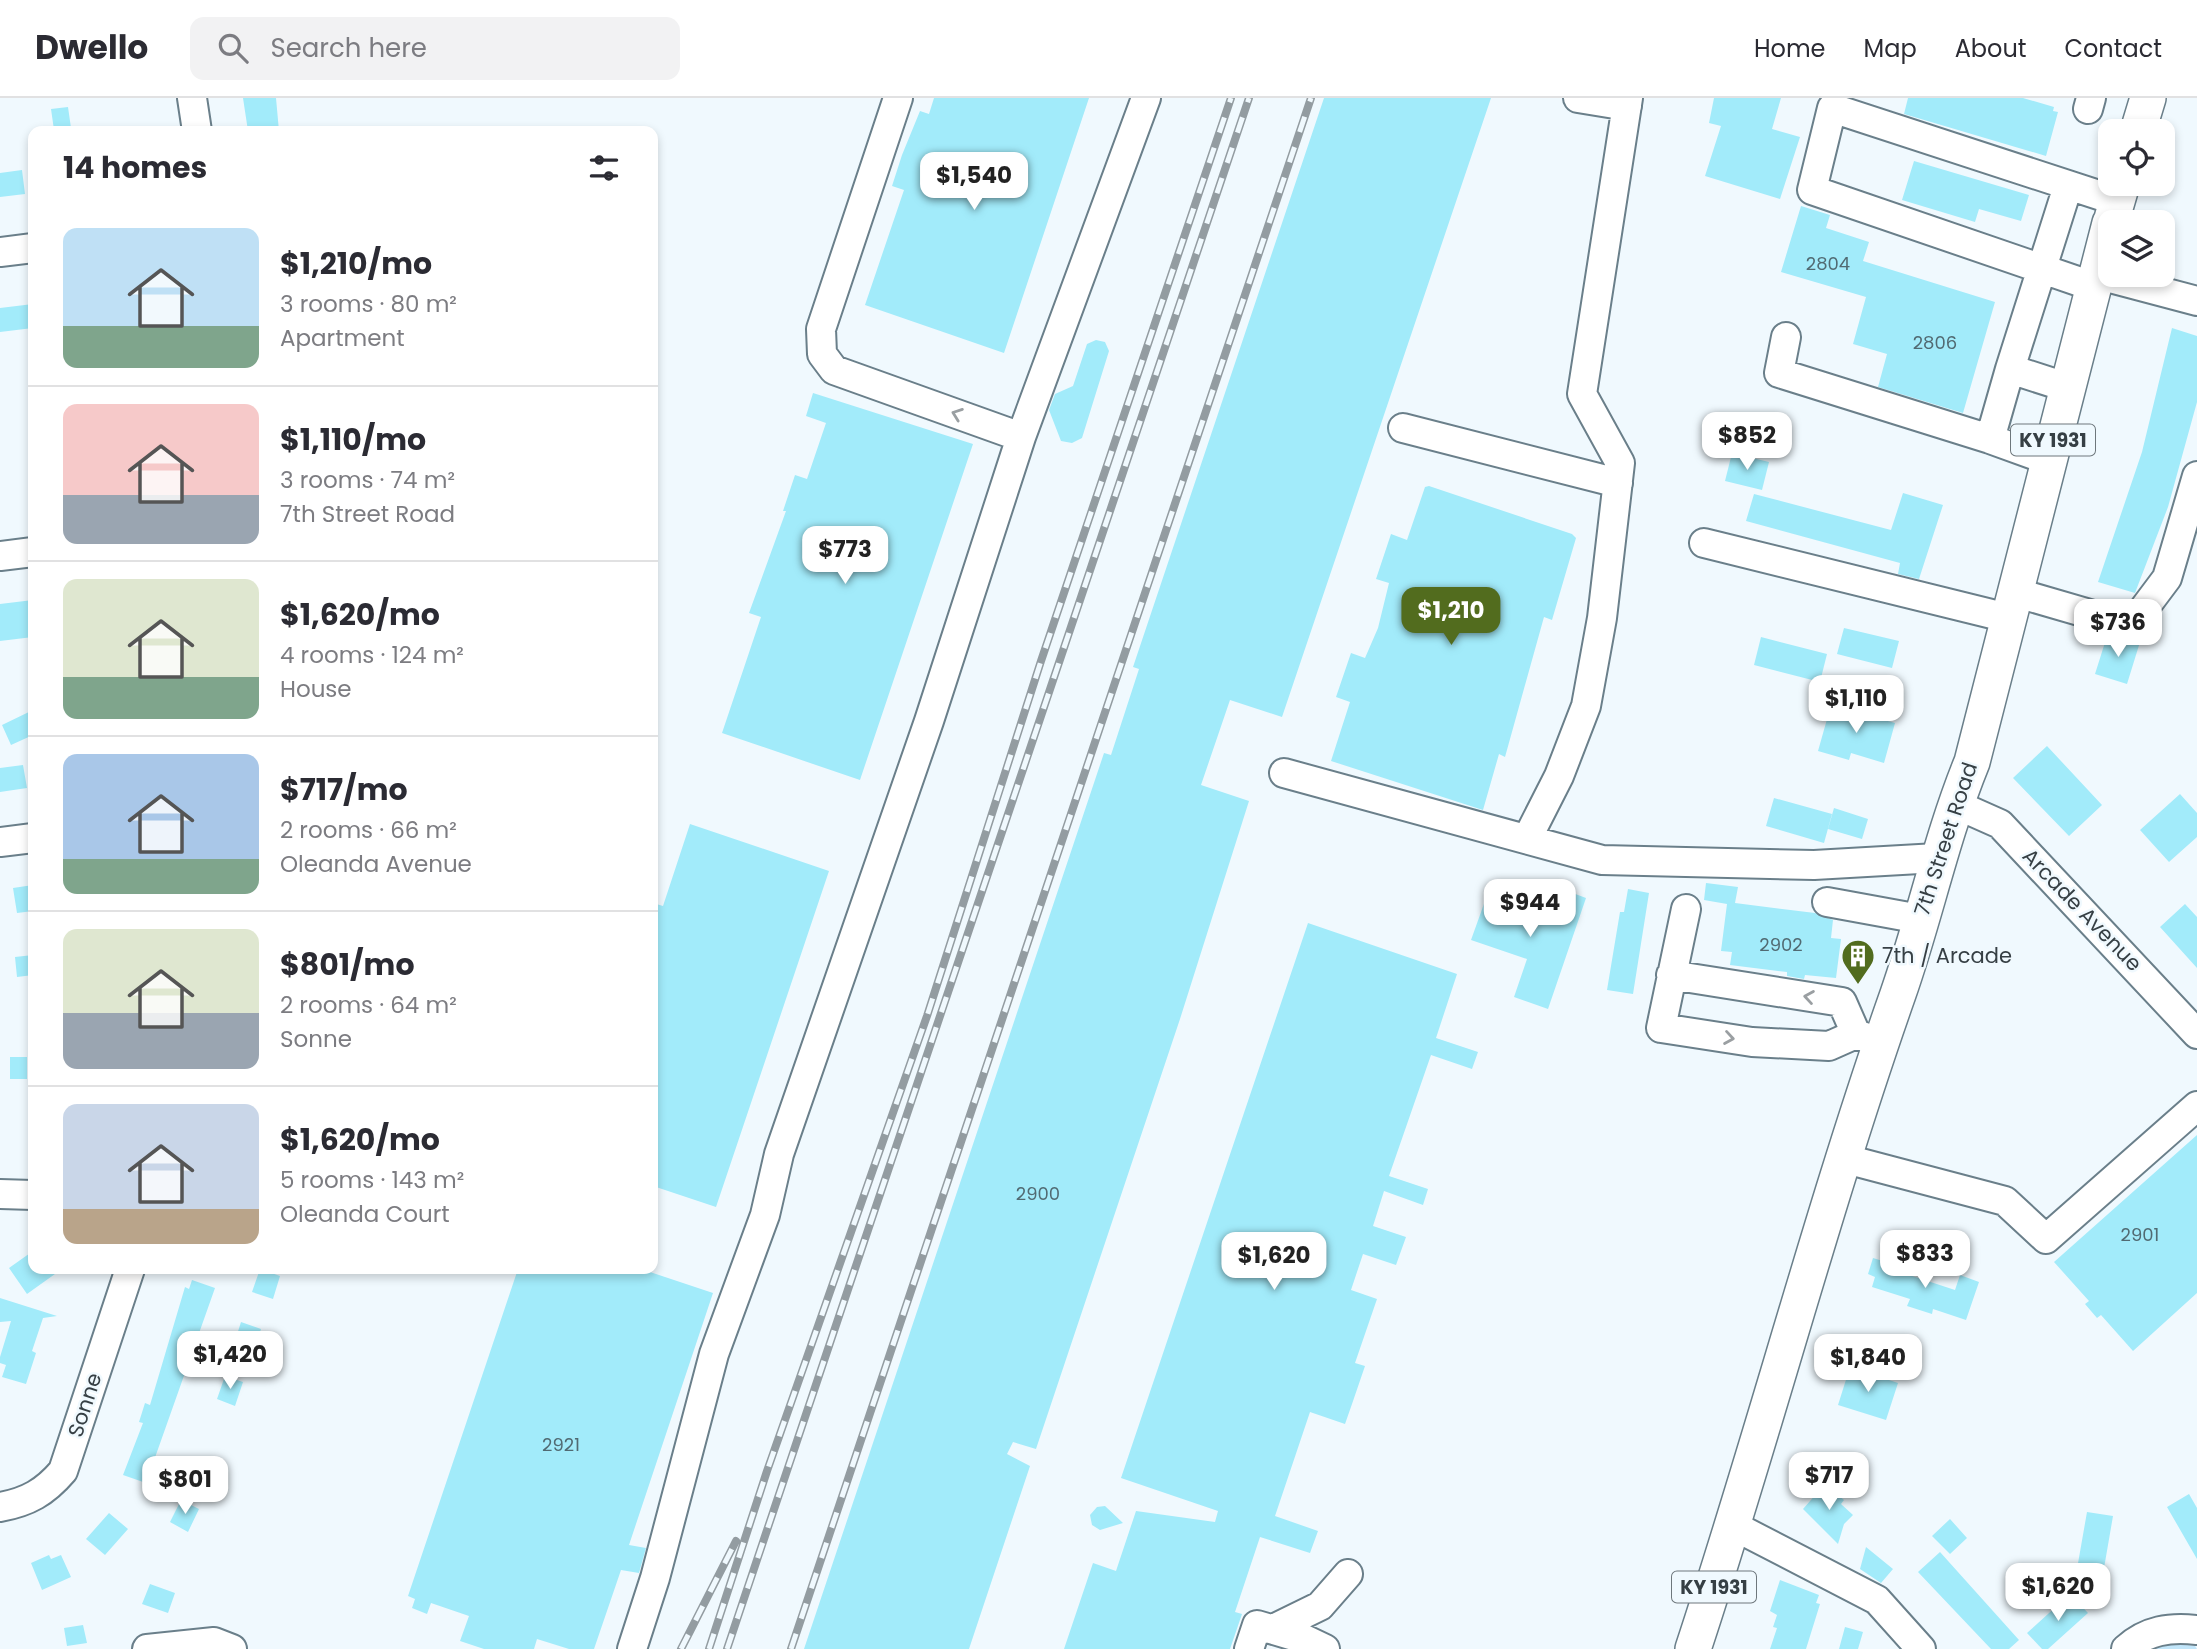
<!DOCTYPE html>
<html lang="en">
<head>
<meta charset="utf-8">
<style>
	:root { --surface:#fff; --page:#f2f2f3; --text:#2b2b33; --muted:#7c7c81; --line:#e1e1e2; --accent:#526c1e }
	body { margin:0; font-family:Poppins,sans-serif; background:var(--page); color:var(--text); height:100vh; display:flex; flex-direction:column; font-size:26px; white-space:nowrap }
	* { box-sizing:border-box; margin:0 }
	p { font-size:23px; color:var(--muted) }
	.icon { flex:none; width:38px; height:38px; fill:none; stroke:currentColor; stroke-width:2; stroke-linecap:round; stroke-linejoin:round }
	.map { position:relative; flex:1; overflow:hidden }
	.details { position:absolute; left:28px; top:28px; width:630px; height:1148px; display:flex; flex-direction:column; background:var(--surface); border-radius:14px; box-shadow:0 4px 10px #0003 }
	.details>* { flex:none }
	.tools { position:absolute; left:2098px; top:21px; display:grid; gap:14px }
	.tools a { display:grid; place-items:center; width:77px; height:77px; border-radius:14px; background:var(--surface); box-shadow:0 4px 10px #0003; font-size:35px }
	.price { position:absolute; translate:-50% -60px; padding:0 16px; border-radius:14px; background:#fff; color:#222; font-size:23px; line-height:46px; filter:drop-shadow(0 2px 4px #0008) }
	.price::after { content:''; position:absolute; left:50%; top:42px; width:21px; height:16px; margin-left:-10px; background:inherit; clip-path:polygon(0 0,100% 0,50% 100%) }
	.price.selected { background:var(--accent); color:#fff }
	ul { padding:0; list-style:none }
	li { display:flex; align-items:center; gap:21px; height:175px; padding:0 35px }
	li+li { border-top:2px solid var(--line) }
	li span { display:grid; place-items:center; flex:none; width:196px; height:140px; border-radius:14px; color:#555 }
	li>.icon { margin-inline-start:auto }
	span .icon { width:84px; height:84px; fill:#fffc; stroke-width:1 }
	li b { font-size:30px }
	h2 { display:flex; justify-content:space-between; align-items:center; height:84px; padding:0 35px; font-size:30px }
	header { display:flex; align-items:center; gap:42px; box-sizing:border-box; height:98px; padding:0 35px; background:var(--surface); border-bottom:2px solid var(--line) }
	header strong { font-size:33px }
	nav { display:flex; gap:38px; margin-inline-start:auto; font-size:24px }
	.search { width:490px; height:63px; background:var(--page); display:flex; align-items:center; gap:18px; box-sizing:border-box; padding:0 24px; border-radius:14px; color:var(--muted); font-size:26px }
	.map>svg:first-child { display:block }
</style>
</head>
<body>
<header>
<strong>Dwello</strong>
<div class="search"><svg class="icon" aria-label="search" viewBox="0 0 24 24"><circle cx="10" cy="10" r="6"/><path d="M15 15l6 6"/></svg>Search here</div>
<nav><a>Home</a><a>Map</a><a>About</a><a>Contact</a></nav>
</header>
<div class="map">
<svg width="2197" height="1551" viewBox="0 0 2197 1551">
	<rect width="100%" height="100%" fill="#f0f9fe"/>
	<path fill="#c2e6fa" d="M2174,1545L2195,1548L2197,1551H2146Z"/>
	<path fill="#a2ebfa" d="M243,0H276L279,33H248Z
		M934,0H1089L1004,255L865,207L904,92L892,88L902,57L920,13L929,16Z
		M1324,0H1491L1282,619L1230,602L1201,687L1249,703L1180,921L1036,1351L1013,1344L1007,1356L1030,1368L969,1551H804L1104,655L1111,657L1139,571L1133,569Z
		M1714,0H1781L1772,31L1800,39L1780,101L1705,78L1721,28L1709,25Z
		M1908,0H2023L2054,9L2053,13L2058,14L2046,58L1904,16Z
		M68,9L71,30L54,32L51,11Z
		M1914,63L2029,97L2021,123L1979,111L1975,124L1902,102Z
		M22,72L25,96L0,99V75Z
		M1801,108L1830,117L1826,130L1869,144L1863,163L1995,204L1963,315L1878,289L1887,256L1853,246L1866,199L1781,174Z
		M33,206V230L0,234V210Z
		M2172,230L2197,238V304L2168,409L2135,495L2098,484L2142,354Z
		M1096,242L1105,244L1109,253L1082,340L1072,345L1061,343L1049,312L1055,296L1073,288L1087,246Z
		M813,295L973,346L860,682L722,635L761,519L749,515L786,413H783L795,377L807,381L826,325L806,318Z
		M1732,355L1769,364L1762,392L1725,383Z
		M1429,388L1572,436L1576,440L1552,522L1544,519L1505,659L1499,656L1483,712L1331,663L1350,604L1336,599L1351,555L1365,560L1378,530L1389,485L1376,481L1391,436L1407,442L1425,389Z
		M1903,395L1943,407L1919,481L1898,476L1900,465L1746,423L1754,396L1891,432Z
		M33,502V539L0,543V506Z
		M1844,530L1899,543L1892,570L1837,556Z
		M2107,538L2140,544L2127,586L2095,576Z
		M1761,539L1827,556L1820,584L1754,567Z
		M1831,607L1895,625L1884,665L1851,655L1849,662L1818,653Z
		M33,612V637L11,647L2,627Z
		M2047,648L2102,707L2069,738L2013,680Z
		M23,667L27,690L0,694V670Z
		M2180,696L2197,715V739L2169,764L2140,732Z
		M1774,700L1832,716L1824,745L1766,728Z
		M1834,710L1868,721L1862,741L1828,731Z
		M690,726L829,773L716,1109L653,1088V805L663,808Z
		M1706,785L1738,789L1735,805L1815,815L1833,822L1831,840L1841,841L1836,880L1805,877L1804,881L1787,878V874L1730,867L1732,854L1721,853L1727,806L1704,802Z
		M33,787V813L17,815L13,790Z
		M1490,789L1563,814L1570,794L1586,800L1548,911L1514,899L1527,861L1471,842Z
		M1628,791L1649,795L1633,896L1607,892L1620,814H1624Z
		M2185,806L2197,819V870L2160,829Z
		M1308,825L1457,876L1436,940L1478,954L1472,971L1431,957L1389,1078L1428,1091L1423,1107L1384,1093L1373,1128L1406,1139L1396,1167L1363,1156L1351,1192L1377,1201L1355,1265L1365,1268L1352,1306L1345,1326L1310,1314L1275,1418L1318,1433L1310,1455L1260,1439L1235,1514L1242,1516L1230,1551H1064L1093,1465L1116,1473L1136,1413L1215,1424L1218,1413L1121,1380Z
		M33,857V877L17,879L15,859Z
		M10,959H27V981H10Z
		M2197,1037V1195L2133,1253L2101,1217L2097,1220L2085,1206L2089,1203L2054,1164Z
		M33,1153V1171H62L27,1196L9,1170Z
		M1873,1160L1899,1168L1897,1173L1955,1192L1960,1177L1979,1184L1966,1222L1933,1211L1932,1216L1907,1208L1910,1201L1872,1189L1875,1179L1868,1176Z
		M260,1171L280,1178L273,1201L252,1194Z
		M518,1171H641L713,1195L629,1447L646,1450L639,1475L621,1472L594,1551H569L537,1541L534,1551H484L460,1543L469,1518L431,1505L427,1516L412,1510L415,1501L408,1498Z
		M192,1182L215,1190L146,1385L123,1377L143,1325L139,1324L145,1305L150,1307L185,1189L189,1191Z
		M0,1200L57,1218L43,1220L32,1253L36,1255L26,1286L2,1279L6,1267L0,1265V1259L11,1223L0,1224Z
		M241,1224L261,1231L254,1253L234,1246Z
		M1850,1269L1898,1285L1886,1322L1838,1307Z
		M225,1278L243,1284L235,1308L217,1301Z
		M1825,1386L1844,1402L1841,1406L1853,1417L1844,1426L1838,1446L1803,1411Z
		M2189,1396L2197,1410V1461L2167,1409Z
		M181,1402L199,1411L188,1434L170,1424Z
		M1105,1408L1123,1425L1100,1432L1092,1427L1090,1417L1097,1409Z
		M2087,1414L2113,1418L2103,1476L2077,1471Z
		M109,1415L128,1431L105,1457L86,1441Z
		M1950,1421L1967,1440L1950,1456L1932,1438Z
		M1866,1449L1893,1471L1881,1485L1860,1471Z
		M1940,1454L2019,1542L2009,1551H1991L1918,1474Z
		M49,1457L51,1461L61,1457L71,1479L42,1492L31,1465Z
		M1780,1482L1819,1497L1816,1505L1820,1506L1806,1551H1770L1777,1530L1773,1529L1777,1517L1770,1513Z
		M150,1486L175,1495L168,1515L142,1506Z
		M2070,1496L2088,1515L2048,1551H2042L2027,1535Z
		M83,1527L87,1545L67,1548L64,1530Z
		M1845,1529L1863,1534L1858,1551H1839Z"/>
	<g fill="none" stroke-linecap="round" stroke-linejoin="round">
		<defs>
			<path id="minor" d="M192,0L197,33
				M898,0L821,231L822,256L834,272L1021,339
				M1578,0L1627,8
				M2088,11L2091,0
				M0,154L33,150
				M2095,176L2197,203
				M2092,188L1812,92L1832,10L2117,103
				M1786,239L1779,275L1990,341
				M2010,271L2068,88
				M1403,330L1618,385
				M2048,362L1990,341L2010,271L2066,289
				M1704,445L2008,520
				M0,458L33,454
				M2014,494L2131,528L2167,480L2197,378
				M1284,675L1602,762L1814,767L1937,760
				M1955,706L2000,726L2197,936
				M1527,741L1559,678L1586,608L1602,520L1620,365L1582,296L1628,0
				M0,744L33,740
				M1827,804L1920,821
				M1686,811L1661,930L1752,944L1829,948L1856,936L1879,944
				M1671,877L1842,904L1856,936
				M1842,1060L2005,1103L2046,1141L2197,1008
				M0,1096L33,1097
				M0,1409C28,1404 45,1394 63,1373L130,1171
				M1734,1428L1877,1502L1921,1551
				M1273,1531L1320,1508L1348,1476
				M147,1551L214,1544L232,1551
				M632,1551L655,1480L714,1256L765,1117L779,1056L929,623L1021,339L1146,0
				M1249,1551L1257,1527L1304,1541L1325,1551
				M2126,1551C2147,1532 2170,1529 2197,1532"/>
			<path id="major" d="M2138,33L2148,0
				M2111,124L2122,86
				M1693,1551C1765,1333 1822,1112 1898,896C1925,819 1941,740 1972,664L2110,125"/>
		</defs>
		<use href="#minor" stroke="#6a7f8a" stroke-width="32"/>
		<use href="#major" stroke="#6a7f8a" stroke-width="38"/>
		<use href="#minor" stroke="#fff" stroke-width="28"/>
		<use href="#major" stroke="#fff" stroke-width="35"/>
		<defs>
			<path id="rail" d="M681,1551L736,1443
				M709,1551L767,1373L927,918L1041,563L1231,0
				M727,1551L1249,0
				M791,1551L1311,0"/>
		</defs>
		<use href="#rail" stroke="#939ca1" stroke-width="8"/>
		<use href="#rail" stroke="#f0f9fe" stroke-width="5" stroke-dasharray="16" stroke-linecap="butt"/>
	</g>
	<defs><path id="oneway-chevron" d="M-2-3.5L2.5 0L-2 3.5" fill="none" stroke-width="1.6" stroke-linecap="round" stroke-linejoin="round" transform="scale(1.75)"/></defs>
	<g stroke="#9a9fa2">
		<use href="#oneway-chevron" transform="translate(957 316) rotate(-160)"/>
		<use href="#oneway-chevron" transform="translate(1809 899) rotate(-171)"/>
		<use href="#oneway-chevron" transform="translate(1729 940) rotate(9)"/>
	</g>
	<defs>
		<symbol id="building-pin" viewBox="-11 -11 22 30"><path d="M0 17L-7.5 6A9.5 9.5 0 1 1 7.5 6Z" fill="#526c1e" stroke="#f0f9fe"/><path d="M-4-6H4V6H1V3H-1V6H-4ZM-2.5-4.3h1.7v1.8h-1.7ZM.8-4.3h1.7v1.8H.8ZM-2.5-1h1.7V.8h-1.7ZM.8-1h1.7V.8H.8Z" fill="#fff"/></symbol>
	</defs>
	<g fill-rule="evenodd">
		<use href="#building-pin" x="1839" y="839" width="38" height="52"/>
	</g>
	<g text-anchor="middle" stroke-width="5" stroke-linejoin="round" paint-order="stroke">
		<g font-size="18" fill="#516a72">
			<text x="1828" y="172">2804</text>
			<text x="1935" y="251">2806</text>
			<text x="1781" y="853">2902</text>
			<text x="1038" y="1102">2900</text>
			<text x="2140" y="1143">2901</text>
			<text x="561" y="1353">2921</text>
		</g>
		<g fill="#f0f9fe" stroke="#6e777c" stroke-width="2">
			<rect x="2011" y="326.5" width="84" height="31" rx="5"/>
			<rect x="1672" y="1473.5" width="84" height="31" rx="5"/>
		</g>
		<g font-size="19" font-weight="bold" fill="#363f44">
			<text x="2053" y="349">KY 1931</text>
			<text x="1714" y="1496">KY 1931</text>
		</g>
		<g font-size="21" fill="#363f44" stroke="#f0f9fe">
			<text transform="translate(1946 741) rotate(-72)" y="7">7th Street Road</text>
			<text transform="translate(2082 812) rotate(46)" y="7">Arcade Avenue</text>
			<text transform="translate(85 1307) rotate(-72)" y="7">Sonne</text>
		</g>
		<g font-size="21" fill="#363f44" stroke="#f0f9fe" text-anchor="start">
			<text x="1882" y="865">7th / Arcade</text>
		</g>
	</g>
</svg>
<div class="tools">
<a><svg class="icon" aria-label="locate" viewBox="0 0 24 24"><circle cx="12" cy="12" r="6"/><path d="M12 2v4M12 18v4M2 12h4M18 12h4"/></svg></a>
<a><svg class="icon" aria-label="layers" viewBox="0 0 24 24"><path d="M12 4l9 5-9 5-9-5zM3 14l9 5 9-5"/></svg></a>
</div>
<b class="price" style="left:974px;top:114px">$1,540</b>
<b class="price" style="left:1747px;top:374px">$852</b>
<b class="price" style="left:845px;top:488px">$773</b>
<b class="price selected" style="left:1451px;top:549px">$1,210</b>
<b class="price" style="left:2118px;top:561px">$736</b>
<b class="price" style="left:1856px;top:637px">$1,110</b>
<b class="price" style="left:1530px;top:841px">$944</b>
<b class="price" style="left:1925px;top:1192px">$833</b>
<b class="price" style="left:1274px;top:1194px">$1,620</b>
<b class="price" style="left:230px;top:1293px">$1,420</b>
<b class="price" style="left:1868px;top:1296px">$1,840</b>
<b class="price" style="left:1829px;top:1414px">$717</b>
<b class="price" style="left:185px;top:1418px">$801</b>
<b class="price" style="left:2058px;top:1525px">$1,620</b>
<section class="details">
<h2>14 homes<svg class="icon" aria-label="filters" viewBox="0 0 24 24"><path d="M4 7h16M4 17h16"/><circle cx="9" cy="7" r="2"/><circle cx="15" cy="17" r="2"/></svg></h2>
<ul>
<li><span style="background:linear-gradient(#bfe0f5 70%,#7fa58c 0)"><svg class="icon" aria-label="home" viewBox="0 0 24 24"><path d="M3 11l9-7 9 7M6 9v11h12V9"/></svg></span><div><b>$1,210/mo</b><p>3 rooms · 80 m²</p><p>Apartment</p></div></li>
<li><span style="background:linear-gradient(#f6c9c9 65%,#9aa5b1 0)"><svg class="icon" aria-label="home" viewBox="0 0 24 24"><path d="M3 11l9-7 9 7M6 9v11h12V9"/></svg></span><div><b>$1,110/mo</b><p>3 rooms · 74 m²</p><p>7th Street Road</p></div></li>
<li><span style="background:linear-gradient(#dfe7d0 70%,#7fa58c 0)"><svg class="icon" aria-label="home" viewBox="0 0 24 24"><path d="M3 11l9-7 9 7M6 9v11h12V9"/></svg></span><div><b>$1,620/mo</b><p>4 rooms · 124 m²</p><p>House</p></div></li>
<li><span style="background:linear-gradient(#a9c7e8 75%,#7fa58c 0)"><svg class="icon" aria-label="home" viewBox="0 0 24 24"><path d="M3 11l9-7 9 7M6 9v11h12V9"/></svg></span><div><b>$717/mo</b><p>2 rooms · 66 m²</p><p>Oleanda Avenue</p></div></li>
<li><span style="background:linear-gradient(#dfe7d0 60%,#9aa5b1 0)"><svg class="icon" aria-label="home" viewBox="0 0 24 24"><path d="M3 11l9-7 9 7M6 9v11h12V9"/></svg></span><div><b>$801/mo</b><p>2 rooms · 64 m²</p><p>Sonne</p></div></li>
<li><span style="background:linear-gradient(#c9d6e8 75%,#b9a48a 0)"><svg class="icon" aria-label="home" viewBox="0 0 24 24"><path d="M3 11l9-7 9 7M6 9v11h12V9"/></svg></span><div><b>$1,620/mo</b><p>5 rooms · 143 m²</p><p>Oleanda Court</p></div></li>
</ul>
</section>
</div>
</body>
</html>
